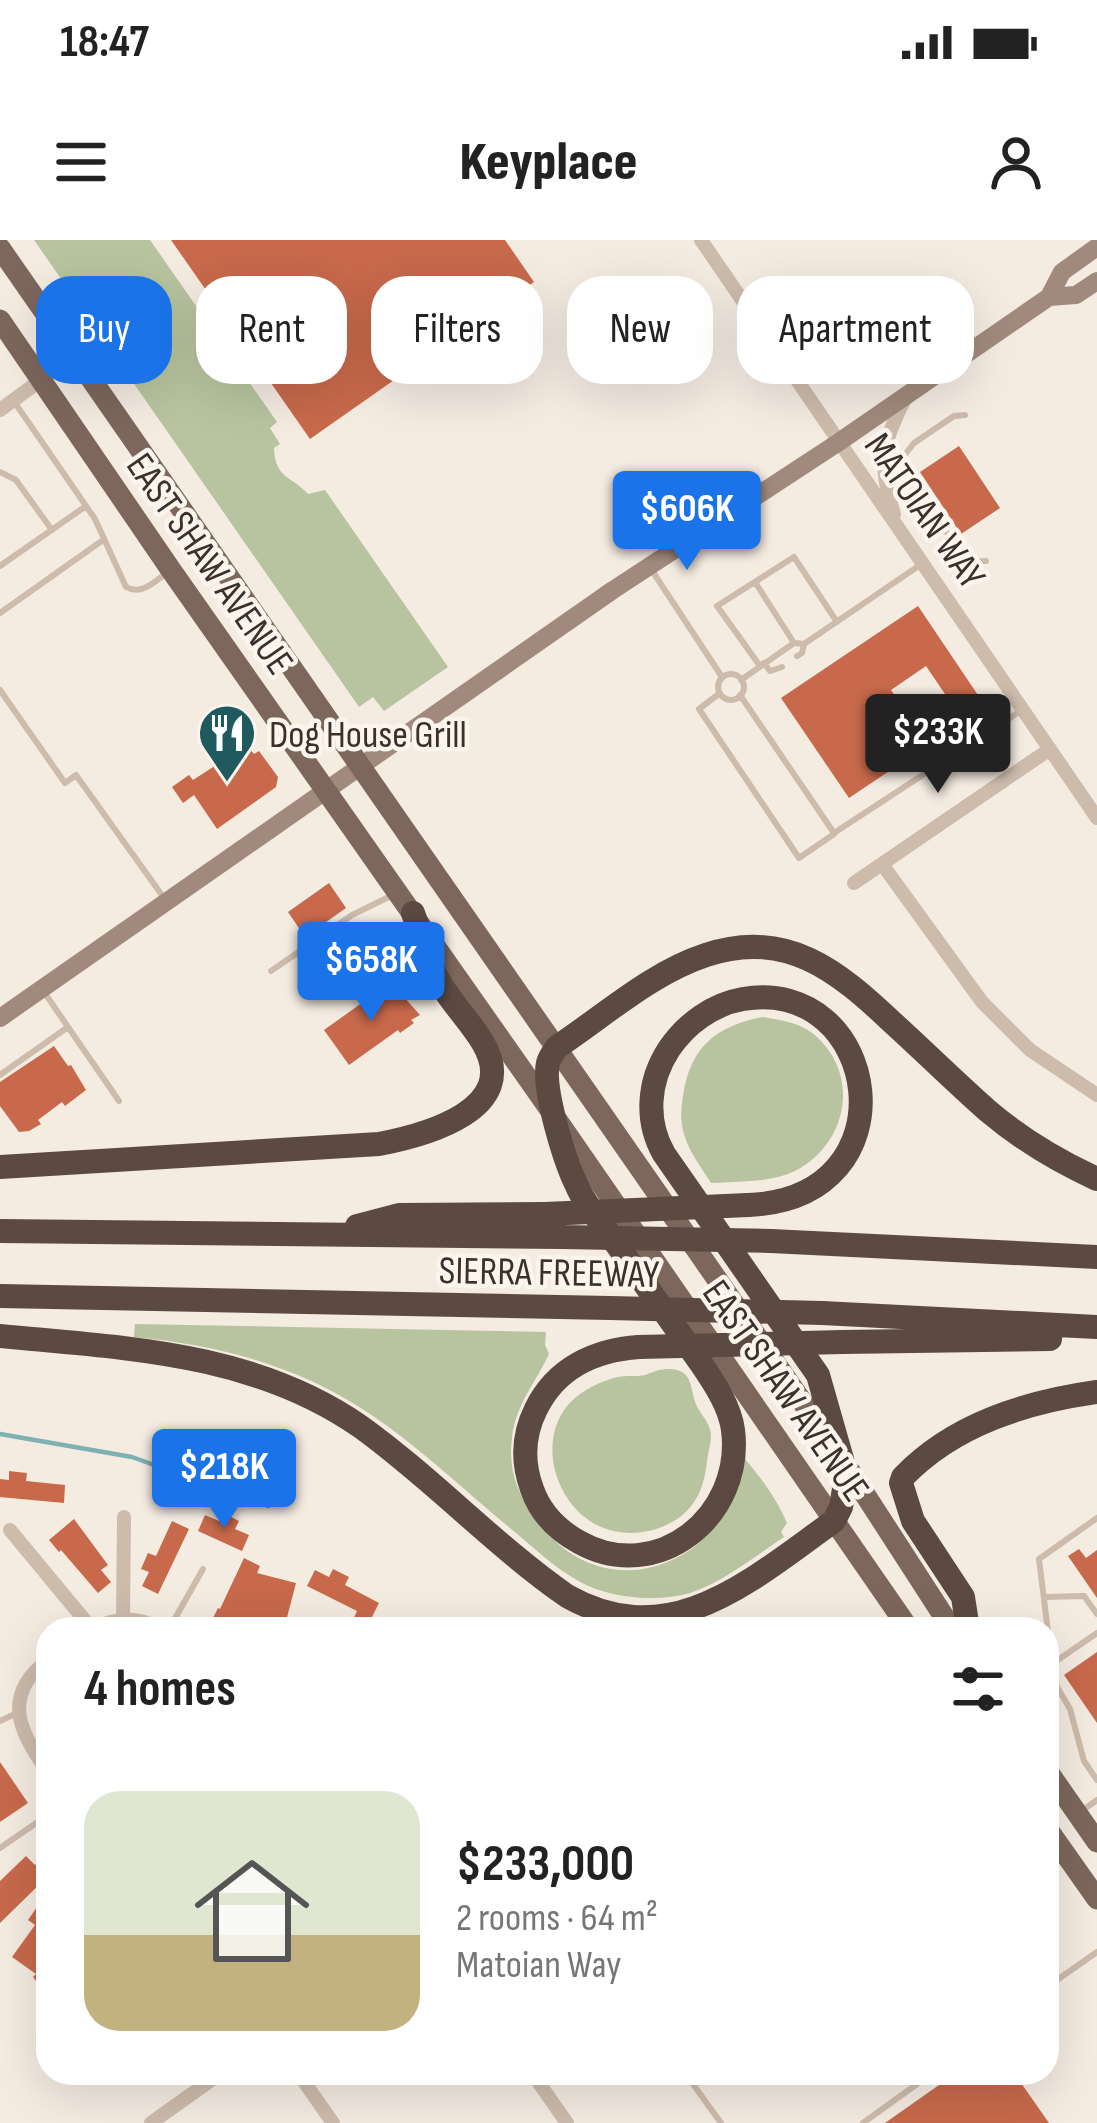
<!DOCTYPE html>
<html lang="en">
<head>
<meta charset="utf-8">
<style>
	:root { --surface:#fff; --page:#f6f6f6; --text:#222; --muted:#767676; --accent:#1a73e8 }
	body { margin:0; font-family:"Sofia Sans Condensed",sans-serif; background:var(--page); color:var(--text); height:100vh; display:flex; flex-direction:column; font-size:45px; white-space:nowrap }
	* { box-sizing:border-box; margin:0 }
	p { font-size:39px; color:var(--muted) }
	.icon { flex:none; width:66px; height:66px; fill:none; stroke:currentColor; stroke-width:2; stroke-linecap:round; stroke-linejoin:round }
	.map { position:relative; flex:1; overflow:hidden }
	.panel { position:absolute; left:36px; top:1377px; width:1023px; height:468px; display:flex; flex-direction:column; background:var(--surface); border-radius:36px; box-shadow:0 12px 48px #0002 }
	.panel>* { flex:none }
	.guide { position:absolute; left:36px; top:36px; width:1026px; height:108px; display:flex; gap:24px }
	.price { position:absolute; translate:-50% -102px; padding:0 27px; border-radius:12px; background:var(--accent); color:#fff; font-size:39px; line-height:78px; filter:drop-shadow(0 3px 6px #0008) }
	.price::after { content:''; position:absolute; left:50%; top:72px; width:36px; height:27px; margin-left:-18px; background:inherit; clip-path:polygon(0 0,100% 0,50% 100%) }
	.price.active { background:#222; color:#fff }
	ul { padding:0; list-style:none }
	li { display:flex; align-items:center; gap:36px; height:300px; padding:0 48px }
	li span { display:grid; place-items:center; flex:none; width:336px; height:240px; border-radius:36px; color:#555 }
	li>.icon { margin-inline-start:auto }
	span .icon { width:144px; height:144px; fill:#fffc; stroke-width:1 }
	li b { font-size:51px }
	h2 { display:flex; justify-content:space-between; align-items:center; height:144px; padding:0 48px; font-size:51px }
	.chip { padding:0 42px; border-radius:36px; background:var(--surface); box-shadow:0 12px 48px #0002; font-size:42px; line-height:108px }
	.chip.active { background:var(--accent); color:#fff }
	.status { display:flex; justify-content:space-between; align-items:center; height:84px; padding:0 60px; background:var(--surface); direction:ltr }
	.status svg { height:33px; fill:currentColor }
	header { display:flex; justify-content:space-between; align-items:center; height:156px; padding:0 48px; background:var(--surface); font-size:54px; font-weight:800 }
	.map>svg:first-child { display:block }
</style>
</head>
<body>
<div class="status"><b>18:47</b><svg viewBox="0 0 49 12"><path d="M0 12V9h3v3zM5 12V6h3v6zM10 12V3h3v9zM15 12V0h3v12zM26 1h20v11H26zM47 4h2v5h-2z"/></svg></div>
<header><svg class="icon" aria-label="menu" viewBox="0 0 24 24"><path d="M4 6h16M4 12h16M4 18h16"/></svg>Keyplace<svg class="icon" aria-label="person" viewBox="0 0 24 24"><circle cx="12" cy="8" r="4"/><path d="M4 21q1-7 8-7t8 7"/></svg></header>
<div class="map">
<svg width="1097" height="1883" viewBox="0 0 1097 1883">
	<rect width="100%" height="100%" fill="#f4ebe1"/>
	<path fill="#b8c4a0" d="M34,0H150L277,182L270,188L280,204L274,208C275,239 292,236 308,254L325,250L448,427L384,471L373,457L359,467Z
		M763,777C782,780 801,783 816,796C861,837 847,904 795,931C770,943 739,941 711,943C701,927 689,912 684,894C680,882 681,869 683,856C690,808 715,786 763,777Z
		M135,1084L546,1092L545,1105L549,1114C536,1142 515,1166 512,1198C508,1229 517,1252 534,1276C600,1375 728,1328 745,1219C762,1239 776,1258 787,1283L781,1292L784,1297C754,1317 724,1342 690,1353C662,1361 626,1359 599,1350C568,1340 541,1314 516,1293C467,1253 420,1207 367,1172C296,1125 218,1105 134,1097Z
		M671,1129C692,1131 690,1145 695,1162C699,1173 710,1182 711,1194C711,1203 708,1213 707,1222C705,1237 702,1252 692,1265C672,1291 631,1300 601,1287C553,1266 533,1193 576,1157C587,1148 604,1140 618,1137C626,1135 637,1137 645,1135C656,1131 659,1129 671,1129Z"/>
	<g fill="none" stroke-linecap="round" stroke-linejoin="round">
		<path stroke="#7fb0b2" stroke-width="4.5" d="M0,1194L132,1217L268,1266"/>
	</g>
	<path fill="#c8694b" d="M171,0H505L534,42L310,199Z
		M959,206L1000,268L961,294L920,232Z
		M918,366L988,470L966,485L926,426L891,450L928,505L849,558L781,458Z
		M247,505L254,514L259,511L278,537L276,547L217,589L194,555L183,563L172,547L189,535L193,540Z
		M329,643L346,668L305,697L288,672Z
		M387,745L397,760L403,756L420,775L411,780L414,783L400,793L398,790L349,825L324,790Z
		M54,806L68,826L71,825L86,850L65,866L62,862L38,880L41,884L29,891L19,892L0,866V842Z
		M9,1231L27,1233L26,1241L65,1245L64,1263L0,1257V1239L9,1240Z
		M223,1273L239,1281L235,1289L249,1295L242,1311L198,1291L205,1275L219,1281Z
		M74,1279L108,1325L101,1330L111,1342L98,1353L61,1310L59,1312L49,1300Z
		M172,1281L189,1289L158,1354L142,1346L149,1332L141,1329L148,1313L156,1316Z
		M1079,1309L1086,1318L1097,1310V1358L1068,1316Z
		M244,1318L260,1326L257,1333L296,1343L284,1389H225L211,1382L218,1368L220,1369Z
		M333,1329L349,1337L345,1345L379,1363L366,1389H349L357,1371L307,1346L315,1330L329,1337Z
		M1097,1412V1483L1064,1435Z
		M0,1522L28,1563L0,1582Z
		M26,1616L35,1625L48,1616V1636L0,1683V1641Z
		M48,1651V1697L38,1712L48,1726V1758L33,1737L36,1734L12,1717L35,1685L28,1680Z
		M956,1833H1014L1049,1883H885Z"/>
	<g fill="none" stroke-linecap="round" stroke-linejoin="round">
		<path stroke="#cdbbac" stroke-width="6" d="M13,160L95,279L126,347C142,356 155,341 168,332
			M965,175L954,176L914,203L904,216L902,225L906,240L936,275L963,318L973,322L986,321
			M0,232L16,240L52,290
			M0,326L86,266
			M651,329L722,437
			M755,342L794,403
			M0,373L103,300
			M797,416L802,413L804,404
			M764,423L770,431L782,427
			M760,426L717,366L794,317L837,382
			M718 447a13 13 0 1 1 26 0a13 13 0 1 1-26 0Z
			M741,440L794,403L804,404L920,325
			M0,450L65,543L76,535L164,658
			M720,453L699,469L799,618L834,594
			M740,455L834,593L1022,470
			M271,731L352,675L395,654
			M44,752L119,861
			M0,835L68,787
			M1044,1357L1084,1356L1097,1374
			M169,1389L203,1329
			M1097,1393L1052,1424L1056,1445L1070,1469L1084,1521L1097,1540
			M1047,1427L1052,1424L1039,1319L1097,1278
			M0,1481L15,1474
			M1080,1572L1097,1560
			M0,1608L48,1575
			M1047,1747L1097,1712
			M685,1833L721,1883
			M863,1883L917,1844L927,1833"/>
		<path stroke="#cdbbac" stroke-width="14" d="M701,0L1097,578
			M0,170L41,140
			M894,274C878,225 881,205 905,159
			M882,624L982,762L1030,810L1097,855
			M854,643L1050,509
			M10,1290L92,1389
			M123,1379L124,1277
			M92,1389C117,1377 136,1376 161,1389
			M48,1420C1,1455 19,1492 48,1532
			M298,1833L333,1883
			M532,1833L567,1883
			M151,1883L221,1833"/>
		<path stroke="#a18a7d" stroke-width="18" d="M1049,57L1076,55L1097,41
			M0,778L613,350L839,202L1049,57L1062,32L1097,7"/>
		<path stroke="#7d675c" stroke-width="21" d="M0,8L842,1219L952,1389
			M0,80L171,330L555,877L909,1389
			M1047,1530L1097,1602
			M1047,1588L1097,1659"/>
		<path stroke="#5c4a42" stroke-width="24" d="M0,927L379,904C426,895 522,869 483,803C469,779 447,759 435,734C426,715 420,693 413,673
			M357,986L399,975L545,974
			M0,991L562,997
			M771,1001L1097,1017
			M0,1056L610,1068
			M822,1073L1097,1087
			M0,1096C125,1108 254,1112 361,1187C433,1239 494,1305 567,1356C671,1415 752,1339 834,1281L841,1267L844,1249L842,1219L818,1135L664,914C645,881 648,841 669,809C686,784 713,764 743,759C881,736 916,959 748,965
			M842,1102L1050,1099
			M639,1107C595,1110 556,1128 536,1169C523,1195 522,1222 532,1249C540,1272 557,1290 579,1302C657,1346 744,1276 733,1190C730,1167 715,1144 702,1125C672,1083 643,1041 613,999C601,982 585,965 577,946C565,922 542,848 548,823C550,816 553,813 557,807C604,776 651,733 706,715C786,688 838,731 893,783C925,812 955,842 988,871C1021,899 1058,921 1097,939
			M968,1389L963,1357L913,1281L901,1243L903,1237C954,1184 1026,1162 1097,1152"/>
		<path stroke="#5c4a42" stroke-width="24" d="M545,974L748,965
			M562,997L771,1001
			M610,1068L822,1073
			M639,1107L842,1102"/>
	</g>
	<defs>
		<symbol id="restaurant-pin" viewBox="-11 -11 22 30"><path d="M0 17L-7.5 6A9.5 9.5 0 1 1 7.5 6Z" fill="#1f5a5e" stroke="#fbf5ee"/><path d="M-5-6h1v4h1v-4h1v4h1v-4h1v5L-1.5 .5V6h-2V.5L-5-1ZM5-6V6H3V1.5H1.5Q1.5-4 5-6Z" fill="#fff"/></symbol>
	</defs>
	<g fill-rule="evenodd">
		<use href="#restaurant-pin" x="194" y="460" width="66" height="90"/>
	</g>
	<g text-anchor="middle" stroke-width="9" stroke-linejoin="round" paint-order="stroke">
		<g font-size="39" fill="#3b302b" stroke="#fbf5ee">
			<text transform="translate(926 270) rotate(55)" y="14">MATOIAN WAY</text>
			<text transform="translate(211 323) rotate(55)" y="14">EAST SHAW AVENUE</text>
			<text transform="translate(549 1031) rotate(1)" y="14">SIERRA FREEWAY</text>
			<text transform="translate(787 1150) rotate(55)" y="14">EAST SHAW AVENUE</text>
		</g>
		<g font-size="39" fill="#3b302b" stroke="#fbf5ee" text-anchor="start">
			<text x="269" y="507">Dog House Grill</text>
		</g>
	</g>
</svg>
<b class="price" style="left:687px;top:333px">$606K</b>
<b class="price active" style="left:938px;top:556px">$233K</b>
<b class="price" style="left:371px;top:784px">$658K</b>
<b class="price" style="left:224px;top:1291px">$218K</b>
<div class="guide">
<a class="chip active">Buy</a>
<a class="chip">Rent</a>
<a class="chip">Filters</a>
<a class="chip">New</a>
<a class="chip">Apartment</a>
</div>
<section class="panel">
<h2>4 homes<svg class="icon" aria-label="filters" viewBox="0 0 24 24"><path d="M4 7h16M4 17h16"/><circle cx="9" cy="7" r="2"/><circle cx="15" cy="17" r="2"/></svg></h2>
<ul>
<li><span style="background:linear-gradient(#dfe7d0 60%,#c2b280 0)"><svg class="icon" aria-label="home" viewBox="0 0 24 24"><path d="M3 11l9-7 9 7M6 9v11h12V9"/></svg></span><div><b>$233,000</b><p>2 rooms · 64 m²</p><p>Matoian Way</p></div></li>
</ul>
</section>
</div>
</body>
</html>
